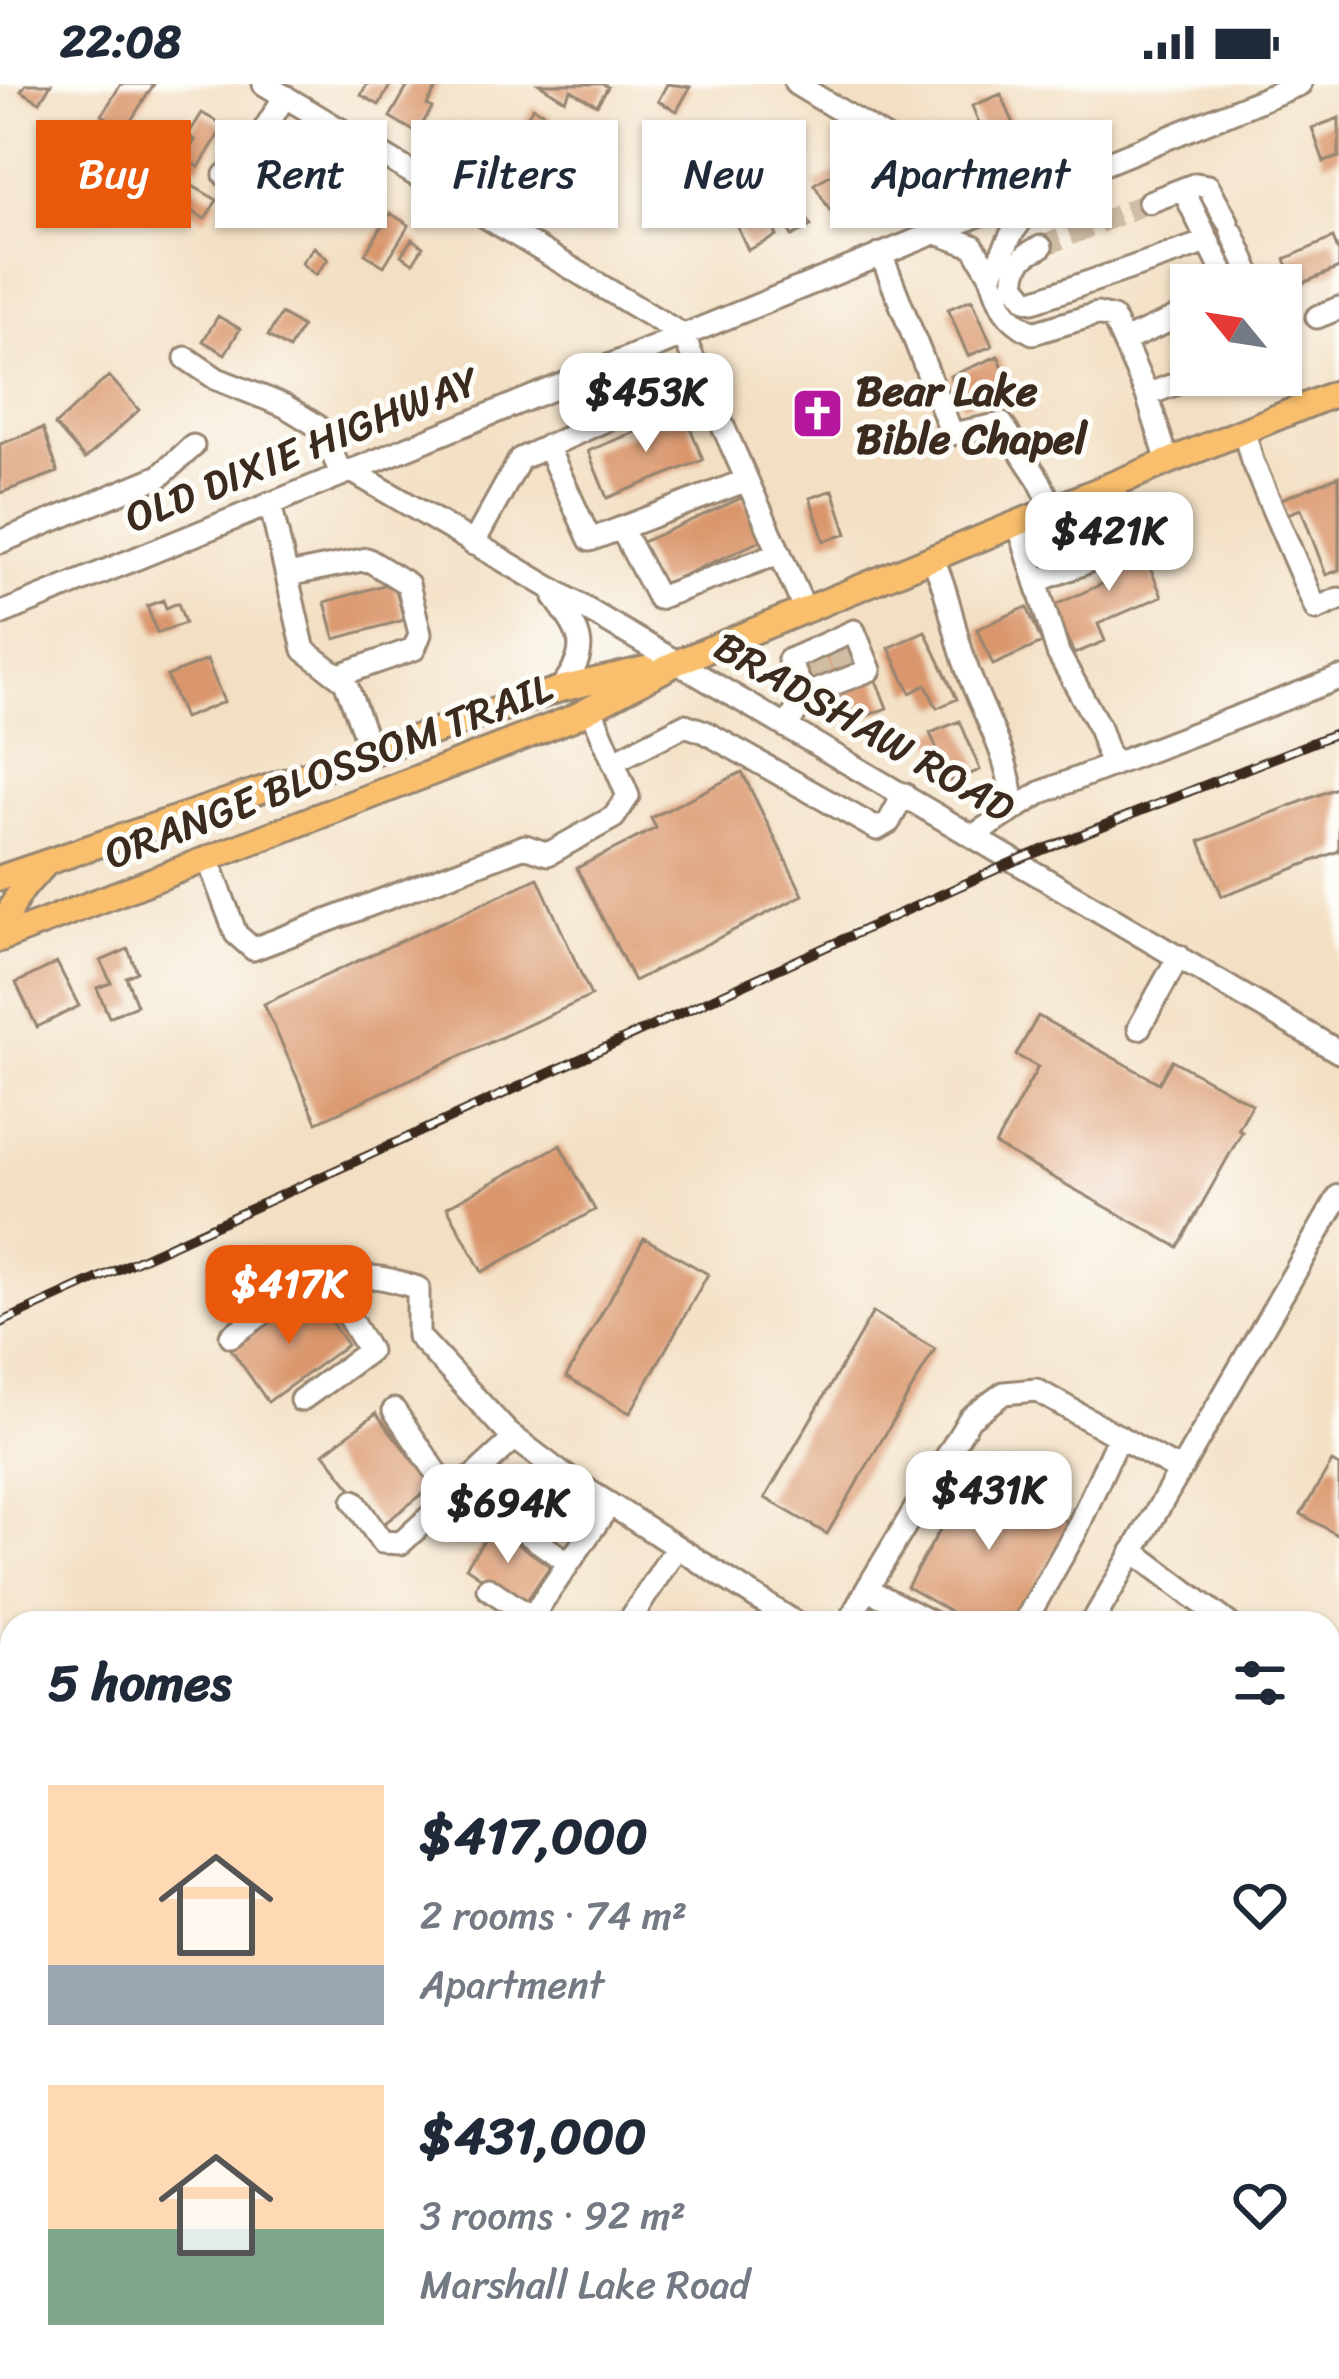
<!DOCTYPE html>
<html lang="en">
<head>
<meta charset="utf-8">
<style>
	:root { --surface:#fff; --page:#f2f2f3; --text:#1f2937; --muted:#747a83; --accent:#ea580c }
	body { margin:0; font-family:Sriracha,sans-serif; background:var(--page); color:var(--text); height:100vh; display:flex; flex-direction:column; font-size:45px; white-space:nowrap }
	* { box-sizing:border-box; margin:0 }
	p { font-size:39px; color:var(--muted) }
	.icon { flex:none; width:66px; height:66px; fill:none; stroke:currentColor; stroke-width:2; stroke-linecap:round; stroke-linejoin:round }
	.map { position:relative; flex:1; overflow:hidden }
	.drawer { position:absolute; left:0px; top:1527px; width:1341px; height:768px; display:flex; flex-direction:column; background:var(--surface); border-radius:36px 36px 0 0; box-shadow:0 3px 9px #0004 }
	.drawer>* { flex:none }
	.guide { position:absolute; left:36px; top:36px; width:1269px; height:108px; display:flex; gap:24px }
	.needle { width:78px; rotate:300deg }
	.fabs { position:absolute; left:1170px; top:180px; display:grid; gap:24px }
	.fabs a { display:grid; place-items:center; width:132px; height:132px; border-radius:0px; background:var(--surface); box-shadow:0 3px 9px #0004; font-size:60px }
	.price { position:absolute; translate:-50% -102px; padding:0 27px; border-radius:24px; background:#fff; color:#222; font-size:39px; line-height:78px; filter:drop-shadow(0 3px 6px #0008) }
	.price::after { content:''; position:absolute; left:50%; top:72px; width:36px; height:27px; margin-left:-18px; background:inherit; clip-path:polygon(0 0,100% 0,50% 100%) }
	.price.active { background:var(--accent); color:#fff }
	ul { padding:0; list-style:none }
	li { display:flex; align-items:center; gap:36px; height:300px; padding:0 48px }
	li span { display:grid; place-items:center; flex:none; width:336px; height:240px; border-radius:0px; color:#555 }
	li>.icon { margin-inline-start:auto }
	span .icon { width:144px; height:144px; fill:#fffc; stroke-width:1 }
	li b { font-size:51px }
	h2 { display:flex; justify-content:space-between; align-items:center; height:144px; padding:0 48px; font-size:51px }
	.pill { padding:0 42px; border-radius:0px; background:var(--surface); box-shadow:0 3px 9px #0004; font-size:42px; line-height:108px }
	.pill.active { background:var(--accent); color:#fff }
	.status { display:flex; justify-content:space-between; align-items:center; height:84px; padding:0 60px; background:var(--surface); direction:ltr }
	.status svg { height:33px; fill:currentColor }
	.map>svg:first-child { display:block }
</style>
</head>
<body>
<div class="status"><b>22:08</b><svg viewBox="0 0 49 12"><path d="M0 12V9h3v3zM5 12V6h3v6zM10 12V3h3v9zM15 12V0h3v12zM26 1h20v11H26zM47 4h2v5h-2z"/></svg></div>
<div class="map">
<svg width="1339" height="2295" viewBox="0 0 1339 2295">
	<rect width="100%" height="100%" fill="#fdfcf7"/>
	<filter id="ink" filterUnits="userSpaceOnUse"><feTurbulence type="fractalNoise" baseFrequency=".00833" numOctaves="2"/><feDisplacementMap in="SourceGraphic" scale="24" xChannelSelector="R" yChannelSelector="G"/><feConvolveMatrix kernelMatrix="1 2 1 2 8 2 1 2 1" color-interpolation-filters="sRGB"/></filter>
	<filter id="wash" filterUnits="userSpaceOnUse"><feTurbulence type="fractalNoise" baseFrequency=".004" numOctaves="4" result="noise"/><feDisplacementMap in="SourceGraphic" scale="48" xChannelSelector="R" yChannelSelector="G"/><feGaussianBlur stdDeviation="2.7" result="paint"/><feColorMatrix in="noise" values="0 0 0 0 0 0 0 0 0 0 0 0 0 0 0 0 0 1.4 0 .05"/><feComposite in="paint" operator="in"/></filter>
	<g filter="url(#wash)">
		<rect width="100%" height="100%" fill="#f3e0c4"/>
		<path fill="#52bdcc" stroke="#467475" stroke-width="3" d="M12,1705V1965L0,1958V1709Z"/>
		<g id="blocks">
			<path fill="#da966c" d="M26,0H51L40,18L21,7Z
				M121,0H154L125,46L102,31Z
				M367,0H391L379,21L361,11Z
				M409,0H439L427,21L432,24L417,49L390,33Z
				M539,0H603L608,3L597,21L571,6L565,16Z
				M667,0L690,3L677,27L658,17Z
				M1001,10L1016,45L987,58L972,22Z
				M533,23L552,34L543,49L558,58L533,110L504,93L531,46L522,41Z
				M202,29L224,42L199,83L184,74L195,56L188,51Z
				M1339,34V73L1324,78L1312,44Z
				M494,44L512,55L491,90L473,79Z
				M859,75L877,108L835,135L814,100Z
				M189,100L217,116L205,135L178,119Z
				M315,101L336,114L326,130L305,117Z
				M557,101L570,109L575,102L584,108L563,142L540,129Z
				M796,114L811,142L792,152L777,124Z
				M761,117L777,152L748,166L732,131Z
				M390,129L409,141L384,182L365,170Z
				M1333,154L1339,169V184L1296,202L1285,175Z
				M412,155L423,163L413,179L401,171Z
				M314,163L328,175L316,191L301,179Z
				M972,215L992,262L968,272L948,225Z
				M281,230L302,243L289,265L268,252Z
				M218,232L240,245L225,270L203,257Z
				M998,272L1011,301L963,321L950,292Z
				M109,292L139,326L85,375L55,341Z
				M684,328L703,376L607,414L588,367Z
				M43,344L58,388L0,409V360Z
				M1339,392V486L1326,491L1301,425L1287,430L1281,415Z
				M833,406L847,450L824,457L810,414Z
				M744,413L763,456L659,502L640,459Z
				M1134,447L1162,512L1098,540L1105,557L1074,570L1053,522L1113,495L1099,463Z
				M394,498L404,536L335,555L325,518Z
				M163,516L166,524L178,519L185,539L157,549L147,522Z
				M1027,523L1042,559L993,581L977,545Z
				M925,547L957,615L937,624L926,601L910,609L889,564Z
				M851,557L861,578L806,602L797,581Z
				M207,576L224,618L184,634L167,592Z
				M876,596L887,624L849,639L838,610Z
				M960,637L980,686L951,698L930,649Z
				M742,688L803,811L634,897L577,784L656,744L651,734Z
				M1339,703V767L1222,812L1200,757Z
				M538,794L591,912L317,1038L264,920Z
				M128,865L137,888L126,893L137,921L109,933L97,904L111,899L101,877Z
				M57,879L79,922L37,943L16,899Z
				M1038,932L1159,999L1172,976L1252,1020L1238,1046L1242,1048L1178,1163L995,1061L1038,983L1016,971Z
				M560,1061L595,1126L482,1188L447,1123Z
				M644,1154L708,1190L630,1329L566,1293Z
				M310,1208L347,1261L268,1318L231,1265Z
				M873,1228L935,1265L827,1450L765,1414Z
				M376,1329L433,1402L381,1442L324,1369Z
				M1332,1378L1339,1382V1452L1301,1430Z
				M975,1385L1071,1440L1014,1539H970L907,1503Z
				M493,1443L550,1482L523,1522L466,1483Z"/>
		</g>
	</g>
	<g filter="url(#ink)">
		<use href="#blocks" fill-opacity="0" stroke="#978571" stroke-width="3"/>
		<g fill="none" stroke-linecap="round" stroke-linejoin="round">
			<path stroke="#cebca3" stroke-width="21" stroke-dasharray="21 10" stroke-linecap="butt" d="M1041,163L1149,118
				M836,563L845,585
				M815,573L824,594"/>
			<defs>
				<path id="minor" d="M264,0L683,251L701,293
					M796,0L999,122
					M225,91L238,89L285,12
					M1183,105L1229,201
					M1149,118L1196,100L1208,102L1227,137
					M934,148L973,162L991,192L1012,149L1045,104
					M1232,148L1255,201
					M1041,163C1022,171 1016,179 1014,200L1026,215L1033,217L1207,158
					M881,170L952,350L1002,340L1039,396L1053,425
					M991,192C1000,221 1005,235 1033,249L1097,230L1113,234L1147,311L1168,378
					M1317,233L1339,224
					M1124,257L1191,227
					M186,274L217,295L285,322L316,341L324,349L341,390
					M1147,311L1198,291
					M1244,347L1252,377L1316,525L1339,515
					M547,362L590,456L747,396
					M350,386L1339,968
					M270,419L304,566L345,597L371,668
					M1018,439L1058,569L1098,641L1111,679
					M621,444L658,514L780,469
					M0,458L160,392L193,362
					M473,460L520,375L701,293L805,526
					M932,474C949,508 953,545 966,582C984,634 1008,666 1014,724
					M288,491L367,475L408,500L420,550L414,565L339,591
					M1037,497L1085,479L1064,421
					M555,514C583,552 591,565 560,605
					M0,530L1300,0
					M788,641L805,611L789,576L854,547L870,586L805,611
					M613,678L685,641L705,648L877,745L889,738L904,710
					M974,751L1042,708L1339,594
					M208,775L236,850L253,865L525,762L548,770L614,733L628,712L591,625
					M1139,944L1179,872
					M231,1252L321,1188L332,1205
					M301,1316L369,1267L332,1205C364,1185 385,1194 418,1204V1252L508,1349L561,1389L796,1539
					M394,1326L452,1411
					M354,1417L382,1458L401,1459L515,1354
					M510,1438L569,1479
					M1133,1467L1228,1539
					M488,1504L528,1531H533L609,1421
					M867,1505L970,1334L1004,1309L1036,1306L1180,1387
					M628,1539L676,1464
					M848,1539L867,1505L932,1539
					M1024,1539L1075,1449L1119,1352
					M1092,1539L1339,1112
					M1329,1616L1339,1623
					M1329,1704L1339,1710
					M1329,2050L1339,2055
					M1329,2163L1339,2167
					M663,2295L669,2283"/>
				<path id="major" d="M0,794L560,605L646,585
					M2,854C9,823 18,806 42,784
					M0,855L573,634L678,578L1339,308"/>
				<path id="highway" d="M0,2224L12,2227
					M253,2283L322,2295"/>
			</defs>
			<use href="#minor" stroke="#978571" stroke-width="27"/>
			<use href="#major" stroke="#978571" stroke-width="30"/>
			<use href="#highway" stroke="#978571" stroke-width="36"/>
			<use href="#minor" stroke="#fff" stroke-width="21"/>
			<use href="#major" stroke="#f9bf6d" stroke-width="24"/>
			<use href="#highway" stroke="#f9bf6d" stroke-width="30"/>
			<defs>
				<path id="rail" d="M0,1239L1017,776L1339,648"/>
			</defs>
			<use href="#rail" stroke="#3b2a1e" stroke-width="10"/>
			<use href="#rail" stroke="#fdfcf7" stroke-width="6" stroke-dasharray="18" stroke-linecap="butt"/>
		</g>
	</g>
	<defs>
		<symbol id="church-square" viewBox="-11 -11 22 22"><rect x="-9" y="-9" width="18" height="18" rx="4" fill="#b5179e" stroke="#fdfcf7"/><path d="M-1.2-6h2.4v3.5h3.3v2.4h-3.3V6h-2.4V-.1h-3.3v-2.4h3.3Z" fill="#fff"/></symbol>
	</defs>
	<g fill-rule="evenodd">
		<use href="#church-square" x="788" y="300" width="59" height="59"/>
	</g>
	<g text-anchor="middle" stroke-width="10" stroke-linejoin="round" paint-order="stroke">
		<g font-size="42" font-weight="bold" fill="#3b2a1e" stroke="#fdfcf7" text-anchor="start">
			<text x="856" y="321">Bear Lake<tspan x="856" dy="48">Bible Chapel</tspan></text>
		</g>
		<g font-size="42" fill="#3b2a1e" stroke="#fdfcf7">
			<text transform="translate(302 364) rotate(-22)" y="15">OLD DIXIE HIGHWAY</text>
			<text transform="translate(865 642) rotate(30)" y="15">BRADSHAW ROAD</text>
			<text transform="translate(328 686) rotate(-21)" y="15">ORANGE BLOSSOM TRAIL</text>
		</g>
	</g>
</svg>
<div class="fabs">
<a><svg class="needle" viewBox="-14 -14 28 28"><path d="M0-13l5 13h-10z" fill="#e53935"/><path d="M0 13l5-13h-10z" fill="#747a83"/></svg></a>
</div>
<b class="price" style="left:646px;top:371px">$453K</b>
<b class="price" style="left:1109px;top:510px">$421K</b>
<b class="price active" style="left:289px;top:1263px">$417K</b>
<b class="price" style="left:989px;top:1469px">$431K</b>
<b class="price" style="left:508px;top:1482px">$694K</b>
<div class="guide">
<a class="pill active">Buy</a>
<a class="pill">Rent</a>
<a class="pill">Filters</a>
<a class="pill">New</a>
<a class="pill">Apartment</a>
</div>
<section class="drawer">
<h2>5 homes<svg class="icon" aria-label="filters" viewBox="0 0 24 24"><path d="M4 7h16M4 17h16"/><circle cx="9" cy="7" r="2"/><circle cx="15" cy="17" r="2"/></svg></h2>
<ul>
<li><span style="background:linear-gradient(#ffd9b3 75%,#9aa5b1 0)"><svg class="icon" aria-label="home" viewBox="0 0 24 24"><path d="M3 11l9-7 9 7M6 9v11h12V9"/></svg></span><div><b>$417,000</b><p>2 rooms · 74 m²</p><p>Apartment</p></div><svg class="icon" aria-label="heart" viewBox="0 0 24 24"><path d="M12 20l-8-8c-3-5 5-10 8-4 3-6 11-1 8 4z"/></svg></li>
<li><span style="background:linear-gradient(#ffd9b3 60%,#7fa58c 0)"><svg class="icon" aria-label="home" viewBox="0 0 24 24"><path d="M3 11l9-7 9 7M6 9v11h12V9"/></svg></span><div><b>$431,000</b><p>3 rooms · 92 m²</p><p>Marshall Lake Road</p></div><svg class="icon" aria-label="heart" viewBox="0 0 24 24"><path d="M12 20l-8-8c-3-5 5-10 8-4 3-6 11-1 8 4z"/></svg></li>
</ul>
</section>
</div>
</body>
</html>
